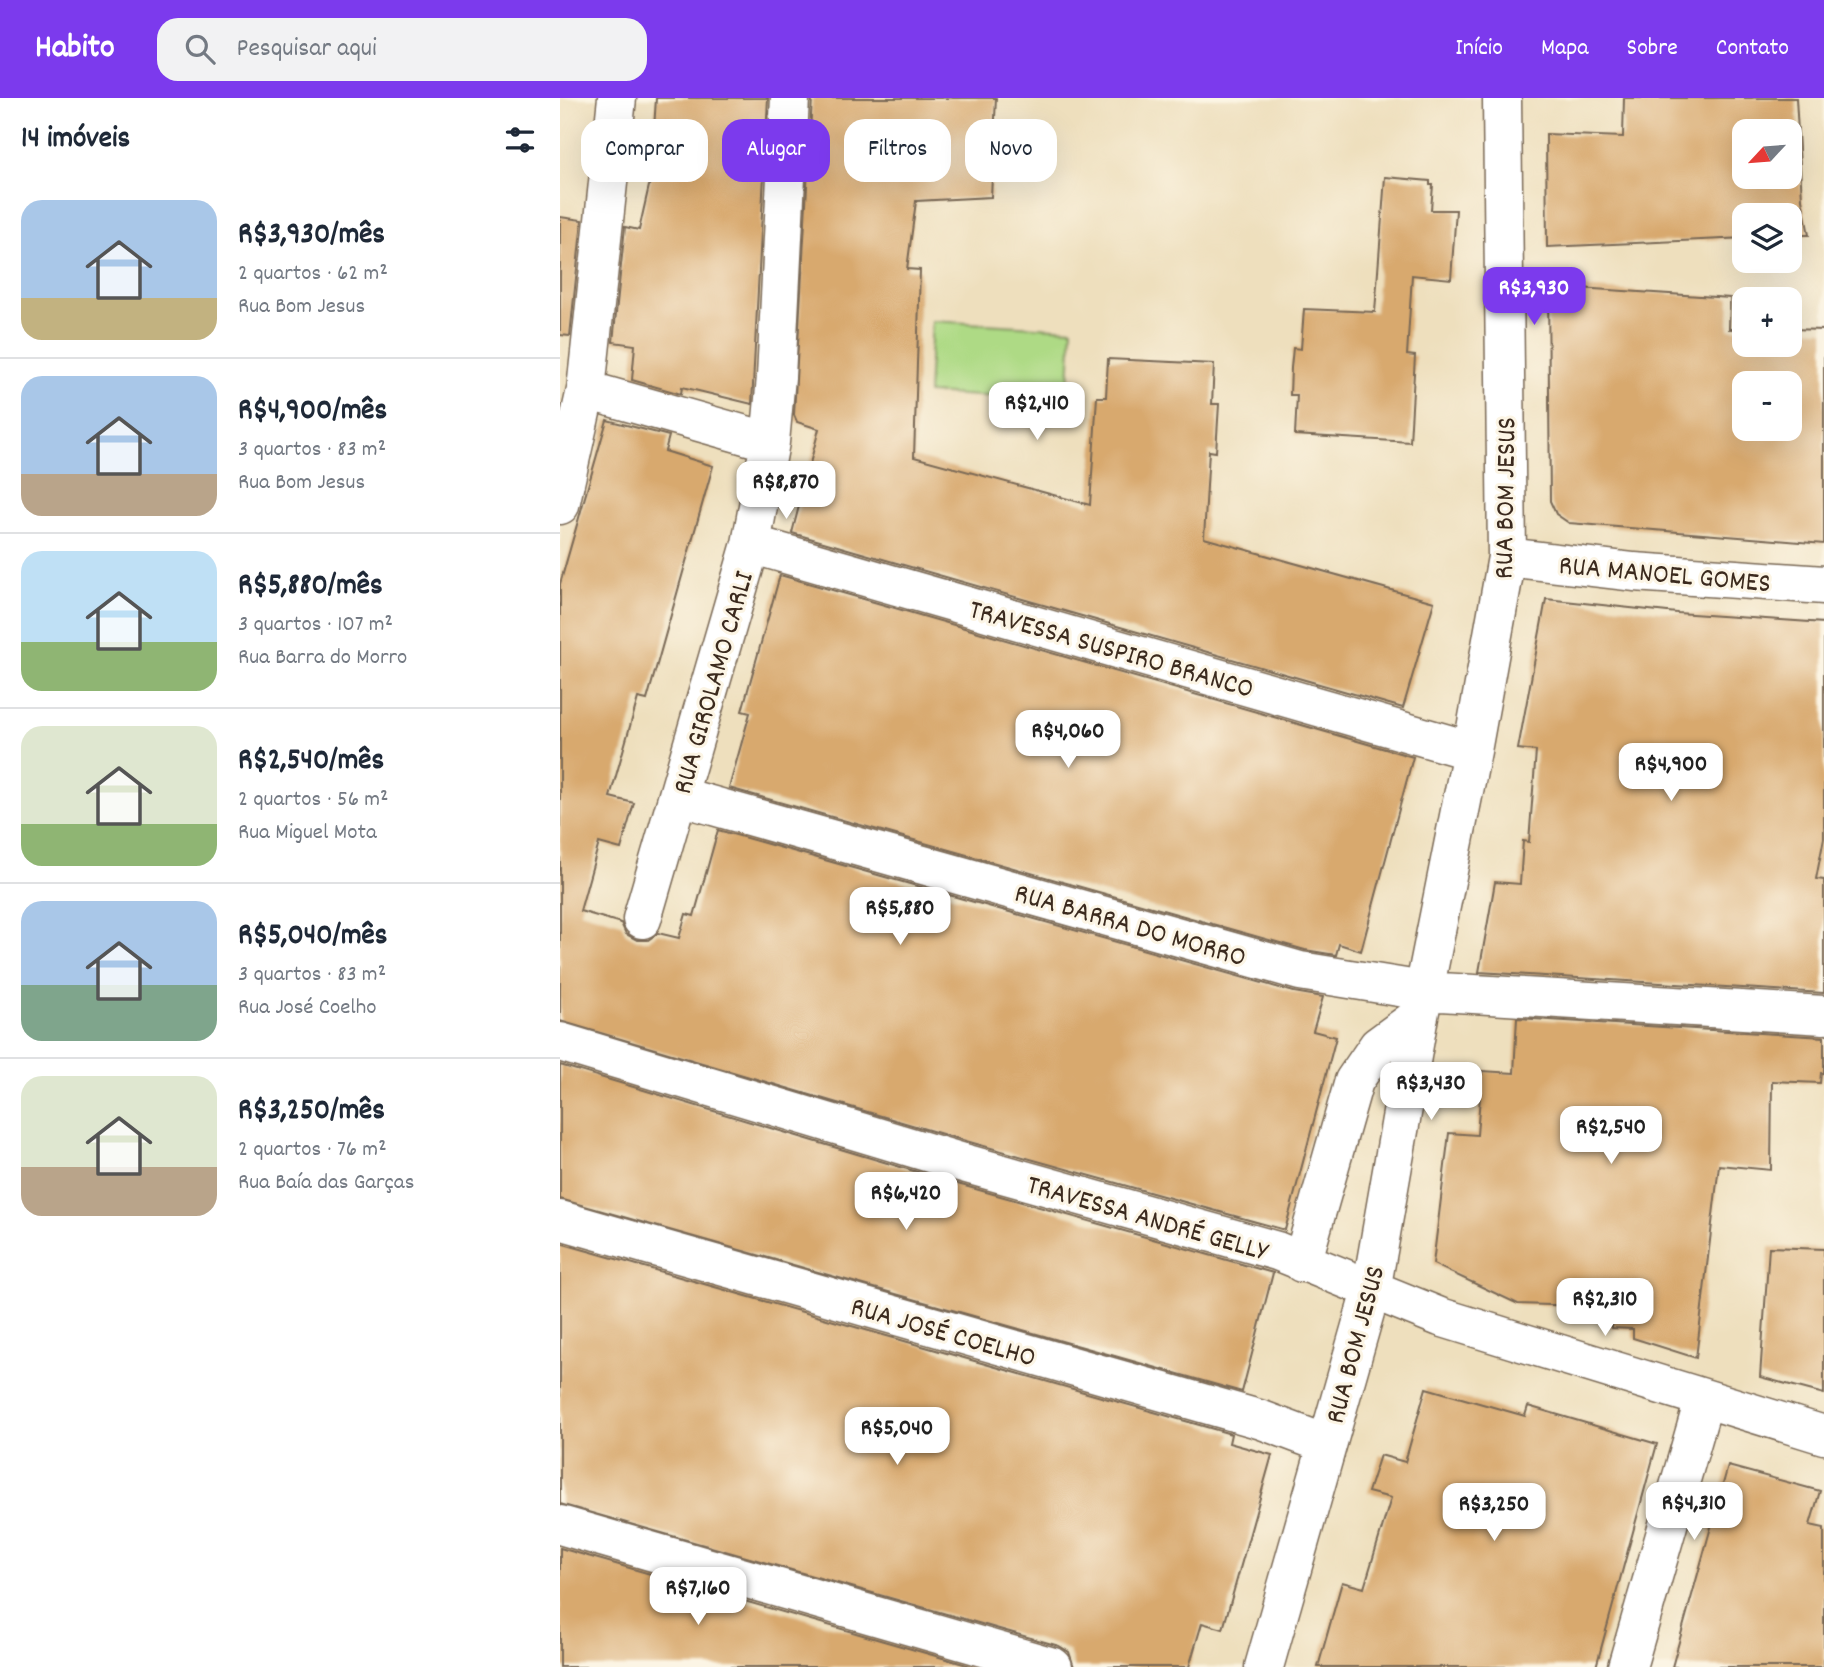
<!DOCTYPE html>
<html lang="pt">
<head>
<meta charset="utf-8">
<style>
	:root { --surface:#fff; --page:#f2f2f3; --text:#1f2937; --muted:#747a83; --line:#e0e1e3; --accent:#7c3aed }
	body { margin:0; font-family:Dekko,sans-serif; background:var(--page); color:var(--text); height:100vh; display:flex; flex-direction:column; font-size:26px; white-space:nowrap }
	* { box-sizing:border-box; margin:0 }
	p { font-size:23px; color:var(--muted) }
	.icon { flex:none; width:38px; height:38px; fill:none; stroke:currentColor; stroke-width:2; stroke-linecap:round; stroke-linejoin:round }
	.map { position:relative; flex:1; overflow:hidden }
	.drawer { display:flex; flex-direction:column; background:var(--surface); width:560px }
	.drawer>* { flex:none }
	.top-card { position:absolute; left:21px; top:21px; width:665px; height:63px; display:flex; gap:14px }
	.needle { width:46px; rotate:244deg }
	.tools { position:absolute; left:1172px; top:21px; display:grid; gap:14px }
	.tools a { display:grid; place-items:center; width:70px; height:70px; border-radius:14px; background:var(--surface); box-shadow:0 7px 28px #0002; font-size:35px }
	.price { position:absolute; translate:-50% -60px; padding:0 16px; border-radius:14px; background:#fff; color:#222; font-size:23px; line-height:46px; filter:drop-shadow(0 2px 4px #0008) }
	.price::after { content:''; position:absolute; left:50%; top:42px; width:21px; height:16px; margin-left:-10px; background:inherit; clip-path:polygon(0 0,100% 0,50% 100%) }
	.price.selected { background:var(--accent); color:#fff }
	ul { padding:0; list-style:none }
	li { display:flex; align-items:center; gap:21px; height:175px; padding:0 21px }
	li+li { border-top:2px solid var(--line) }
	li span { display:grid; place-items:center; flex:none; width:196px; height:140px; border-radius:21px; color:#555 }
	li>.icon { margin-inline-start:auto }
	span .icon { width:84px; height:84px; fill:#fffc; stroke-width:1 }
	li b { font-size:30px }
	h2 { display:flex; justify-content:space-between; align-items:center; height:84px; padding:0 21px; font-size:30px }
	.tag { padding:0 24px; border-radius:21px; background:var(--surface); box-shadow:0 7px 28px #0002; font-size:24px; line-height:63px }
	.tag.selected { background:var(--accent); color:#fff }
	header { display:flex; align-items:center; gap:42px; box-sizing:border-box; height:98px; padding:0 35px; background:var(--accent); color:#fff }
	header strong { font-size:33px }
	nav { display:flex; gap:38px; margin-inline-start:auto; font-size:24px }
	.search { width:490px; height:63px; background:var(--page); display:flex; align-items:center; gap:18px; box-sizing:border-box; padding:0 24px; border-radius:21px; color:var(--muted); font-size:26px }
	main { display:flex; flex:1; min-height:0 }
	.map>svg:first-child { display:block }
</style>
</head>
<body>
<header>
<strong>Habito</strong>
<div class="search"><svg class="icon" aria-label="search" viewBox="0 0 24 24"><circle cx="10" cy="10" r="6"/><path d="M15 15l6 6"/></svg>Pesquisar aqui</div>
<nav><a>Início</a><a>Mapa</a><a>Sobre</a><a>Contato</a></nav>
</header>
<main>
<section class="drawer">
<h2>14 imóveis<svg class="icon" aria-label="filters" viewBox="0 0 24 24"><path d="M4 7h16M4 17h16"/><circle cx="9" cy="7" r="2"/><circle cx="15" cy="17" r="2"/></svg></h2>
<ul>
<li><span style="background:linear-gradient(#a9c7e8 70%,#c2b280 0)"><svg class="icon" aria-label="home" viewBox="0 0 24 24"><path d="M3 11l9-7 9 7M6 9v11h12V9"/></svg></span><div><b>R$3,930/mês</b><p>2 quartos · 62 m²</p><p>Rua Bom Jesus</p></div></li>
<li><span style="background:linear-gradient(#a9c7e8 70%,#b9a48a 0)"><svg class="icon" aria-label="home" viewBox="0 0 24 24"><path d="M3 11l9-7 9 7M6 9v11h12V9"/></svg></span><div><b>R$4,900/mês</b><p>3 quartos · 83 m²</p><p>Rua Bom Jesus</p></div></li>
<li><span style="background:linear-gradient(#bfe0f5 65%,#8fb573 0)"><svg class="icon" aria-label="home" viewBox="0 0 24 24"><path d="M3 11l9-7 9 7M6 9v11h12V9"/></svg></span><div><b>R$5,880/mês</b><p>3 quartos · 107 m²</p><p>Rua Barra do Morro</p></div></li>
<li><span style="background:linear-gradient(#dfe7d0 70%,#8fb573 0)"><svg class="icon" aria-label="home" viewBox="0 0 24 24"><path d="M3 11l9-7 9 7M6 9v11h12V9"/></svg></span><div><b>R$2,540/mês</b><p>2 quartos · 56 m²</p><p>Rua Miguel Mota</p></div></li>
<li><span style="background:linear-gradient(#a9c7e8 60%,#7fa58c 0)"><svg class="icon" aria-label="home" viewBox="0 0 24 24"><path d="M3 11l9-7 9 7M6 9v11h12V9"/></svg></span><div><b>R$5,040/mês</b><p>3 quartos · 83 m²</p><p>Rua José Coelho</p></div></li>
<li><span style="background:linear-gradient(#dfe7d0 65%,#b9a48a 0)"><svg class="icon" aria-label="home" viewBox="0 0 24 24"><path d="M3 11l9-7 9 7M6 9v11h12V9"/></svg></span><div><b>R$3,250/mês</b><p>2 quartos · 76 m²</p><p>Rua Baía das Garças</p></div></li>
</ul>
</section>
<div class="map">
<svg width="1264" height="1569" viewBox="0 0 1264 1569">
	<rect width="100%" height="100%" fill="#fcf5e5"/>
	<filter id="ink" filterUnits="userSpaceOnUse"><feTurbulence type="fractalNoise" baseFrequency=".0143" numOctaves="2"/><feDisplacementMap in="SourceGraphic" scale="14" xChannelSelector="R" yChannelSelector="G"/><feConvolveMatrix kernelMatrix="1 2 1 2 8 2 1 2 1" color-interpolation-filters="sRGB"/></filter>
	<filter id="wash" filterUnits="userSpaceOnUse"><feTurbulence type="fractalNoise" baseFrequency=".00686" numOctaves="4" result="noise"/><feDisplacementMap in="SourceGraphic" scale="28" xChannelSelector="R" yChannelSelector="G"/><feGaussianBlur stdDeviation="1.57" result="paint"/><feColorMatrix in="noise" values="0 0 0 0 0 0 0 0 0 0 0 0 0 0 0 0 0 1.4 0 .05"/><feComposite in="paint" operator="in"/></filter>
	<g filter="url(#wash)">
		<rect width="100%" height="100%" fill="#eedfbd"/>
		<path fill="#aeda85" stroke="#748252" stroke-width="2" d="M372,223L512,231L508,303L368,295Z"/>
		<g id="blocks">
			<path fill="#d8a96e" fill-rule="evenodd" d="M96,0H208L192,306L122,289L121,296L72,282L75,247L53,244L65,129L79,132L91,79Z
				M252,0H436L431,99L356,103L347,171L360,172L354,359L530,407L537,299H546L548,261L654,266L652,306H659L656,354L649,353L644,440L874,504L843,610L232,435L259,331L237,324L234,317Z
				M1064,0H1236L1242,101L1249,137H1230V117H1185V140L987,149L986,36L1063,39ZM1185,33H1230V79H1185Z
				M825,79L870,83V87H873L871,112H896L891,181L852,177L847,257L855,258L850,344L735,337L737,297H730L731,270L733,250L741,251L744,211L815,214Z
				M0,119L22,122L10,238L0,237Z
				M988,188L1170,200L1169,231H1185V247H1230V231L1264,232V446L1009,425L996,416L990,403ZM1185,285H1230V331H1185Z
				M47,322L109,338L105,353L153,368L87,602L78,600L50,699L74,705L61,751L39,745L20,813L61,825L66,836L77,842H88L98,835L119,840L126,816L134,818L158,732L734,894L763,899L753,933L776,939L725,1132L406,1043L0,923V486Z
				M220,477L853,659L801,853L779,846L776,857L745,852L169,690L190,615L182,613Z
				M986,501L1117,515L1264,525V740L1256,781L1264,782V895L919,874L935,784L960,786L963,743L969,744L976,653L958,651Z
				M957,920L1264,939V975H1261L1260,985L1212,983L1211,1072L1159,1067L1136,1260L1073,1240V1231L1051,1230L1052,1217L1023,1216V1208L958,1206L873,1166L889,1035L917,1037L922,973L954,975Z
				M0,967L394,1085L713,1175L682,1294L0,1101Z
				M0,1145L671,1336L669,1345L712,1357L663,1531L642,1525L629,1569H514L509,1554L499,1548L0,1406Z
				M1209,1149L1264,1151V1296L1200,1279Z
				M866,1290L965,1318L968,1308L1097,1346L1036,1569H758L782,1484L804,1490L831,1400L808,1394L820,1357L845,1364Z
				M1168,1368L1260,1393L1250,1427L1264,1430V1569H1112Z
				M0,1450L414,1569H0Z"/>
		</g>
	</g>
	<g filter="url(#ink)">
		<use href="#blocks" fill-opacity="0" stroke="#7a6956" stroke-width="2"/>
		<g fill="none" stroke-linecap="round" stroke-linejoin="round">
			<defs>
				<path id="minor" d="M26,292L210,344
					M0,407L26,292L57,0
					M191,446L912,653
					M947,459L1074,474L1264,487
					M118,698L740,873L864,893L1264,917
					M82,821L191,446L210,344L216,279L230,0
					M0,944L400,1064L717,1153L880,1219L1264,1337
					M0,1122L702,1322L766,1346
					M742,1165L794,983L818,948L859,918
					M0,1427L493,1569
					M704,1569L811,1193L859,918L912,653L947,459L942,0
					M1067,1569L1144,1302"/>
			</defs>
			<use href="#minor" stroke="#7a6956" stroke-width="41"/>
			<use href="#minor" stroke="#fff" stroke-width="38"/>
		</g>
	</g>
	<g text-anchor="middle" stroke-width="6" stroke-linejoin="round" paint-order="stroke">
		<g font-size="28" fill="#3b2a1e" stroke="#fcf5e5">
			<text transform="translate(943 400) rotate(-89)" y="10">RUA BOM JESUS</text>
			<text transform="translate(1105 474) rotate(5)" y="10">RUA MANOEL GOMES</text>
			<text transform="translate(552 549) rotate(16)" y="10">TRAVESSA SUSPIRO BRANCO</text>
			<text transform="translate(151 584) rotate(-74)" y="10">RUA GIROLAMO CARLI</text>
			<text transform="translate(571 825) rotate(16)" y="10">RUA BARRA DO MORRO</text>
			<text transform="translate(588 1118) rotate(16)" y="10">TRAVESSA ANDRÉ GELLY</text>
			<text transform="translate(384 1232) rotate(16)" y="10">RUA JOSÉ COELHO</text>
			<text transform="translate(793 1246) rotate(-75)" y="10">RUA BOM JESUS</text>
		</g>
	</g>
</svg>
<div class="tools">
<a><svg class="needle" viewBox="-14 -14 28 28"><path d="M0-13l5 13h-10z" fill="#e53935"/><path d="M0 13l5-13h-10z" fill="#747a83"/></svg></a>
<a><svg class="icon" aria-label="layers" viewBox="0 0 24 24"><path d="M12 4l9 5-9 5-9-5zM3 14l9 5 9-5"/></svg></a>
<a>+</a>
<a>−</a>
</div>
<b class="price selected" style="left:974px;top:229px">R$3,930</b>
<b class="price" style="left:477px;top:344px">R$2,410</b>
<b class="price" style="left:226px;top:423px">R$8,870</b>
<b class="price" style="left:508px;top:672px">R$4,060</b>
<b class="price" style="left:1111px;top:705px">R$4,900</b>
<b class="price" style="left:340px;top:849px">R$5,880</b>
<b class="price" style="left:871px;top:1024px">R$3,430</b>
<b class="price" style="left:1051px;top:1068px">R$2,540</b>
<b class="price" style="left:346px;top:1134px">R$6,420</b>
<b class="price" style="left:1045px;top:1240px">R$2,310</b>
<b class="price" style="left:337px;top:1369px">R$5,040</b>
<b class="price" style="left:1134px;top:1444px">R$4,310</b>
<b class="price" style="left:934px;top:1445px">R$3,250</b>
<b class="price" style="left:138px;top:1529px">R$7,160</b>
<div class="top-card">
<a class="tag">Comprar</a>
<a class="tag selected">Alugar</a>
<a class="tag">Filtros</a>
<a class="tag">Novo</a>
</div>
</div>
</main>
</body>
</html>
